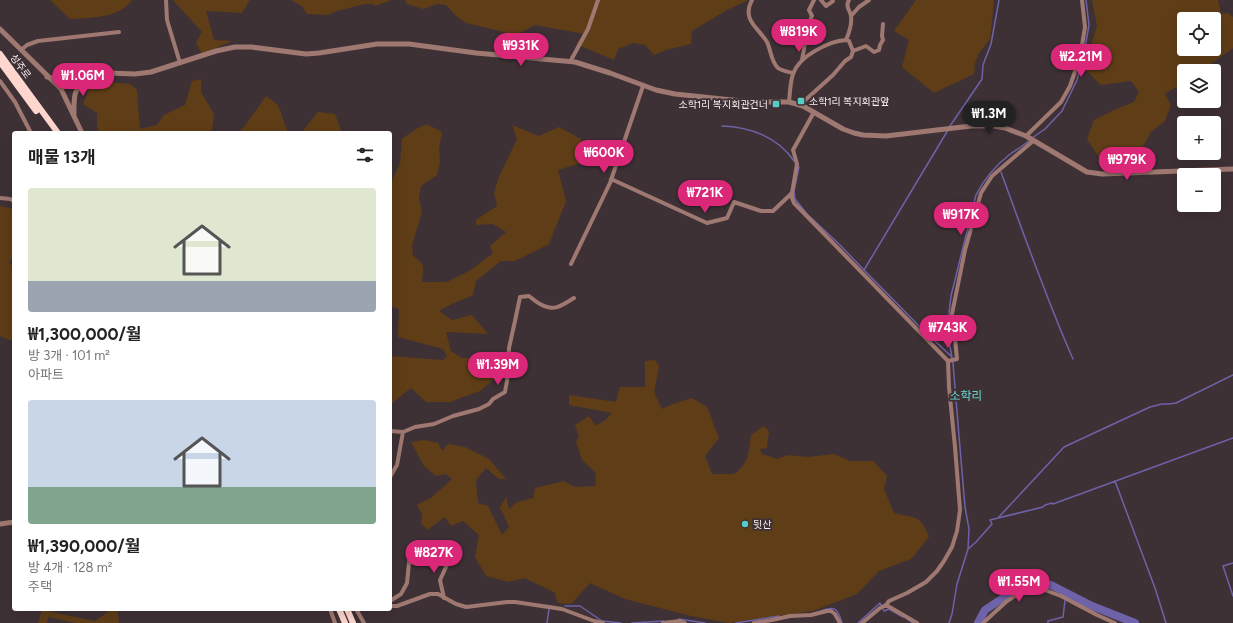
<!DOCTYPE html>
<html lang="ko">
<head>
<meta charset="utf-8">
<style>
	:root { --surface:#fff; --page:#f2f2f2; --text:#222; --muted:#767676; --accent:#db2777 }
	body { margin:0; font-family:Figtree,"Noto Sans KR",sans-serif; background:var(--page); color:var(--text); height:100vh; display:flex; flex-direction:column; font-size:15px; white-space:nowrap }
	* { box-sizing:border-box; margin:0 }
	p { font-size:13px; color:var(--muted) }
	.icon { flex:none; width:22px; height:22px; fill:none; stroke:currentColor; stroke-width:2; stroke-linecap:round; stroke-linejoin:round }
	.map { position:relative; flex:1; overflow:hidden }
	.sheet { position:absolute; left:12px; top:131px; width:380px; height:480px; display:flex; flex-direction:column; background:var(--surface); border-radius:4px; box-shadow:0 4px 16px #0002 }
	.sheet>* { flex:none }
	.buttons { position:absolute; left:1177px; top:12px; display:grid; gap:8px }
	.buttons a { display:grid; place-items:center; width:44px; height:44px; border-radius:4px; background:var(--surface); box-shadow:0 4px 16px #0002; font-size:20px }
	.price { position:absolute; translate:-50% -34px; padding:0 9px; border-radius:14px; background:var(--accent); color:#fff; font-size:13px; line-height:26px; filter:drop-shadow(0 1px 2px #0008) }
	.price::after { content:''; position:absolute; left:50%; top:24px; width:12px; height:9px; margin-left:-6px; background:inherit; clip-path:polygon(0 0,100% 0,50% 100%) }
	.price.on { background:#222; color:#fff }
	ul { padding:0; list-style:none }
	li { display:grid; align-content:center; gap:8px; height:212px; padding:0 16px }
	li span { display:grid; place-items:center; height:124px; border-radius:4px; color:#555 }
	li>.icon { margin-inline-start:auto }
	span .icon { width:72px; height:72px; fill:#fffc; stroke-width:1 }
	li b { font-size:17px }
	h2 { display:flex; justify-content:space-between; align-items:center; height:48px; padding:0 16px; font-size:17px }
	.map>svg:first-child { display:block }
</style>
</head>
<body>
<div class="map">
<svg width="1233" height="623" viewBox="0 0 1233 623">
	<rect width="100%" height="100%" fill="#3e3135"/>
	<path fill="#5f3d17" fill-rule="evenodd" d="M50,0H132C120,18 90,18 70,19Z
		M173,0H250L242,13L206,11L214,40L232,41L202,54L196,43L202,32Z
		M291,0H389V1L375,6L373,4H365L337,11L327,15L307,14L302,6Z
		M405,0H748L725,11L692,31L691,44L666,50L654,55L645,45L633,43L618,49L614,60L576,44L584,34L535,25L514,36L500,31L466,23L456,16L446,5L437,4L423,9L407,4Z
		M916,0H994L990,39L979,53L975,63L974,74L934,93L902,67L909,40L894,31Z
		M1092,0H1218L1221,14L1228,13L1233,17V48L1201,71H1184V82L1165,94L1171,105L1165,121L1151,132L1133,164L1104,165L1087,139L1094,120L1112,111L1134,102L1139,92L1131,81L1101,85L1085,69L1090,49L1097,26ZM1184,19H1214V49H1184Z
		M201,79V92L214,114L212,130L208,133H99L97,127V113L83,104L89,88L97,83L107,82L130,84L137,90L140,129L157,125L164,115L185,105L192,81Z
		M266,96L278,105L288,133H237L244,127Z
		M318,112L335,114L342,133H301Z
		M427,124L442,132L439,149L440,162L437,175L421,186L419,198L422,212L412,245L413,256C427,266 423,266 422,282H447L471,270L493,253L490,246L506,232L493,224L476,225V220L497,206L494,193L498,179L517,139L512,125L539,136L559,127L581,139V163L558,170L566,201L549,244L515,261H501L476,281L473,295L452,304L439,311L452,320L472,315L488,334L446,332L451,351L462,358H495L498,365L495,378L480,391L450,402H426L411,388L390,405L391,411H390V356L443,360L447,356L443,349L398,337L399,309L390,306V181H392L400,163L402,139L416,129Z
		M0,206L14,209V258L9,262L14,268V342L0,336Z
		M655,360L659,366L654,392L662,409L673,404L692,398L707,407L719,438L705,456L712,474H734C750,462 748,454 751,435L764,426L769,431L767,448L760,449L762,454L777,459L788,455L807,457L834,454L850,461H873L887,476L884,489L894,513C917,519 919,513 929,537L911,559L879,571L857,594L813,611L729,623L691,616L625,599L590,583L571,604L558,603L554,592L524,578L508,582L486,576L475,557L479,535L463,521L451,526L445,517L427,530L421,523L422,514L417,505L431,498L452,479L446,474L436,476L424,466L411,442L424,440L438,443L442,451L448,444L465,447L489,459L506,479H499L486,468L476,480L478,503L488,506L502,535L509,527L500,507L506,497L509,509L517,502L533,498L535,488L564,481L575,487L595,486L596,473L582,460L576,442L579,437L575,425L589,416L596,426L605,420L612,413L569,405V395L616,402L620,387H645V361Z
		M112,609H117L118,613L119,623H76L48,617L47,623H38L42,610L95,621Z"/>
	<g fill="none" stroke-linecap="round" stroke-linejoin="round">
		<path stroke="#6e62a9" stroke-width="1.5" d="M722,126C750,127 778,137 794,161
			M950,126L982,79L983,65L991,44L999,0
			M948,130L864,270L921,328L952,357
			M1032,138L1045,129L1062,111L1077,80L1083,58L1089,25L1086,0
			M798,166L799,167L794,191L795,199L807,214L839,244L864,270
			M1001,172C1024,235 1046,298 1073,359
			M1115,481L1155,588L1166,623
			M998,518L1064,447L1150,407L1162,404H1169L1176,403L1233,375
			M968,549L976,542L992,524L990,520L1043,507L1045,505L1052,503L1053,504L1233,438
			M1233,563L1223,566L1233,596
			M565,606H580L602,621L621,623
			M821,611C835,605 838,609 842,623
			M679,619L705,623
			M907,619L913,623
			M547,623L549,609
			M632,623L664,621
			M736,623L779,616
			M858,623L880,603L884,611L889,609L903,617
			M949,623L952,614L957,584L968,549L969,529L965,507L958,424L953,363L947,330L951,296L976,195C984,179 995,166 1009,155C1016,150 1023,146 1030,140
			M1048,623V621L1063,617L1066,592"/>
		<path stroke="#6e62a9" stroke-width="8" d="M978,623L985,610L1009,594L1024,588L1039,585H1051L1092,606L1135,623"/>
		<path stroke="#9f7971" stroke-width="4" d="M166,0L167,20L180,63
			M752,0C741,20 759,28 767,42C771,50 771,62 778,68C782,71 789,72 793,73
			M821,0L826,6L833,1
			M851,16L859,7L869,0
			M21,50L27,45L38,41L119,32
			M853,51L866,46L874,52L879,50L880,45L883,40L882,36L883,24
			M802,60L808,25L812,16L809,10L814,0
			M570,62L588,29L598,0
			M0,81L15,102L31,133
			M789,102C790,93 790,83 793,74C799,56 829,41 846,40
			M797,104L802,103L833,75L845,61L851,57L853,51L849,41L846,40C849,33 852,23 851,16C850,10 845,7 849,0
			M814,112L793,150L797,164L792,193V198L794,203L948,361L949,387L955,447L960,510L957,531L952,547L944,561L937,571L926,582L907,593L889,601L886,605L880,608L862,623
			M1026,136L1061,102L1070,86L1080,57L1085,27L1082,0
			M611,179L707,223L727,218L734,202L761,211H773L792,193
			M0,198L10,199L14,201
			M571,264L610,183L643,86
			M948,361L957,359L955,339L952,332L951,320L953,309L965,250L981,193L992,176L1033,141
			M390,431L403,432
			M390,477L397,465L403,432L415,427L434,424L453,416L479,409L489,404L493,399L505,392L507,381L509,348L515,321L520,297L529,296C533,299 536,302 540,304C554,312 561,306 574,298
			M444,598L440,580L452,554
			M390,601L401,594L407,583L410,553
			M886,605L917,623
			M390,606H397L430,594H438L456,604L466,607L507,602H515L562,609L594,621L603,623
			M330,609L335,623
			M356,609L364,623
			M663,623L680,621L685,623
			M754,623L772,620L790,616L811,615L827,611H831L835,614L840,623
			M983,623L1007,601L1016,595L1036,590H1045L1061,596L1097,615L1115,623"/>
		<path stroke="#9f7971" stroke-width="5" d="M0,29L61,89L82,133
			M47,77L66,80L109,73L135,74L151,72L216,51L235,47H251L306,54L319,53L377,44H409L476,53L575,62L610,73L656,90L675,94L751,102H789L803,106L843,129L854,133L863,135L886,136L971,126H994L1005,128L1026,136L1087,172L1102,174L1233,169
			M74,114C74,91 73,93 89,76
			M0,524L14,522"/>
		<path stroke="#fed6cd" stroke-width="6" d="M0,54L58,133
			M0,62L36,111
			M339,609L345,623
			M347,609L353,623"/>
	</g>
	<g fill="#55cdc6" stroke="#3e3135" stroke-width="1.5">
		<rect x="797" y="97" width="8" height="8" rx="2"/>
		<rect x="772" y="100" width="8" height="8" rx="2"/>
		<circle cx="745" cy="524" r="4"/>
	</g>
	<g text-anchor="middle" stroke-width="4" stroke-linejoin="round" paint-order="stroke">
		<g font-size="10" fill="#f8eff2" stroke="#3e3135">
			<text transform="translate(21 66) rotate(54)" y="4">성주로</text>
		</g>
		<g font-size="10" fill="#f8eff2" stroke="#3e3135" text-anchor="start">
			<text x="809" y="105">소학1리 복지회관앞</text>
			<text x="768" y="108" text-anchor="end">소학1리 복지회관건너</text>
			<text x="753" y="528">뒷산</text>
		</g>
		<g font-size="12" fill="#68d3cc" stroke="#3e3135">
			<text x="966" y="400">소학리</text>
		</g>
	</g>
</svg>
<div class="buttons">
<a><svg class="icon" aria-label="locate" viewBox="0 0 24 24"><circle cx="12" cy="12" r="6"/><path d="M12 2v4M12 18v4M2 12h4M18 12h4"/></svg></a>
<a><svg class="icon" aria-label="layers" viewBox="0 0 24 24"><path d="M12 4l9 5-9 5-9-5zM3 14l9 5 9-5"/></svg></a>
<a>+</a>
<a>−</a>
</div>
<b class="price" style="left:799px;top:53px">₩819K</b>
<b class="price" style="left:521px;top:67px">₩931K</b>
<b class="price" style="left:1081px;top:78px">₩2.21M</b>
<b class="price" style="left:83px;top:97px">₩1.06M</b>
<b class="price on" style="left:989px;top:135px">₩1.3M</b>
<b class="price" style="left:604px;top:174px">₩600K</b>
<b class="price" style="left:1127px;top:181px">₩979K</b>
<b class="price" style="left:705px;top:214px">₩721K</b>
<b class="price" style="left:961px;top:236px">₩917K</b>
<b class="price" style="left:948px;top:349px">₩743K</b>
<b class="price" style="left:498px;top:386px">₩1.39M</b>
<b class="price" style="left:434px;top:574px">₩827K</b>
<b class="price" style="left:1019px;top:603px">₩1.55M</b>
<section class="sheet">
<h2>매물 13개<svg class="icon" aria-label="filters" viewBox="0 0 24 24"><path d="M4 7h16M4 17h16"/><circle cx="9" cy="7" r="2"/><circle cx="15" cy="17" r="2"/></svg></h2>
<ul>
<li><span style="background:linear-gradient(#dfe7d0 75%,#9aa5b1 0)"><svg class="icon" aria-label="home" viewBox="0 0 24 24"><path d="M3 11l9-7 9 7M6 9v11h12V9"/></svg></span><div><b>₩1,300,000/월</b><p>방 3개 · 101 m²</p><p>아파트</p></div></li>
<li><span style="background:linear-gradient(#c9d6e8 70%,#7fa58c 0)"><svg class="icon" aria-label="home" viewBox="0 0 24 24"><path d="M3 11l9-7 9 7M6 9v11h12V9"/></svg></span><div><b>₩1,390,000/월</b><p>방 4개 · 128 m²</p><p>주택</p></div></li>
</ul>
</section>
</div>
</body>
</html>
